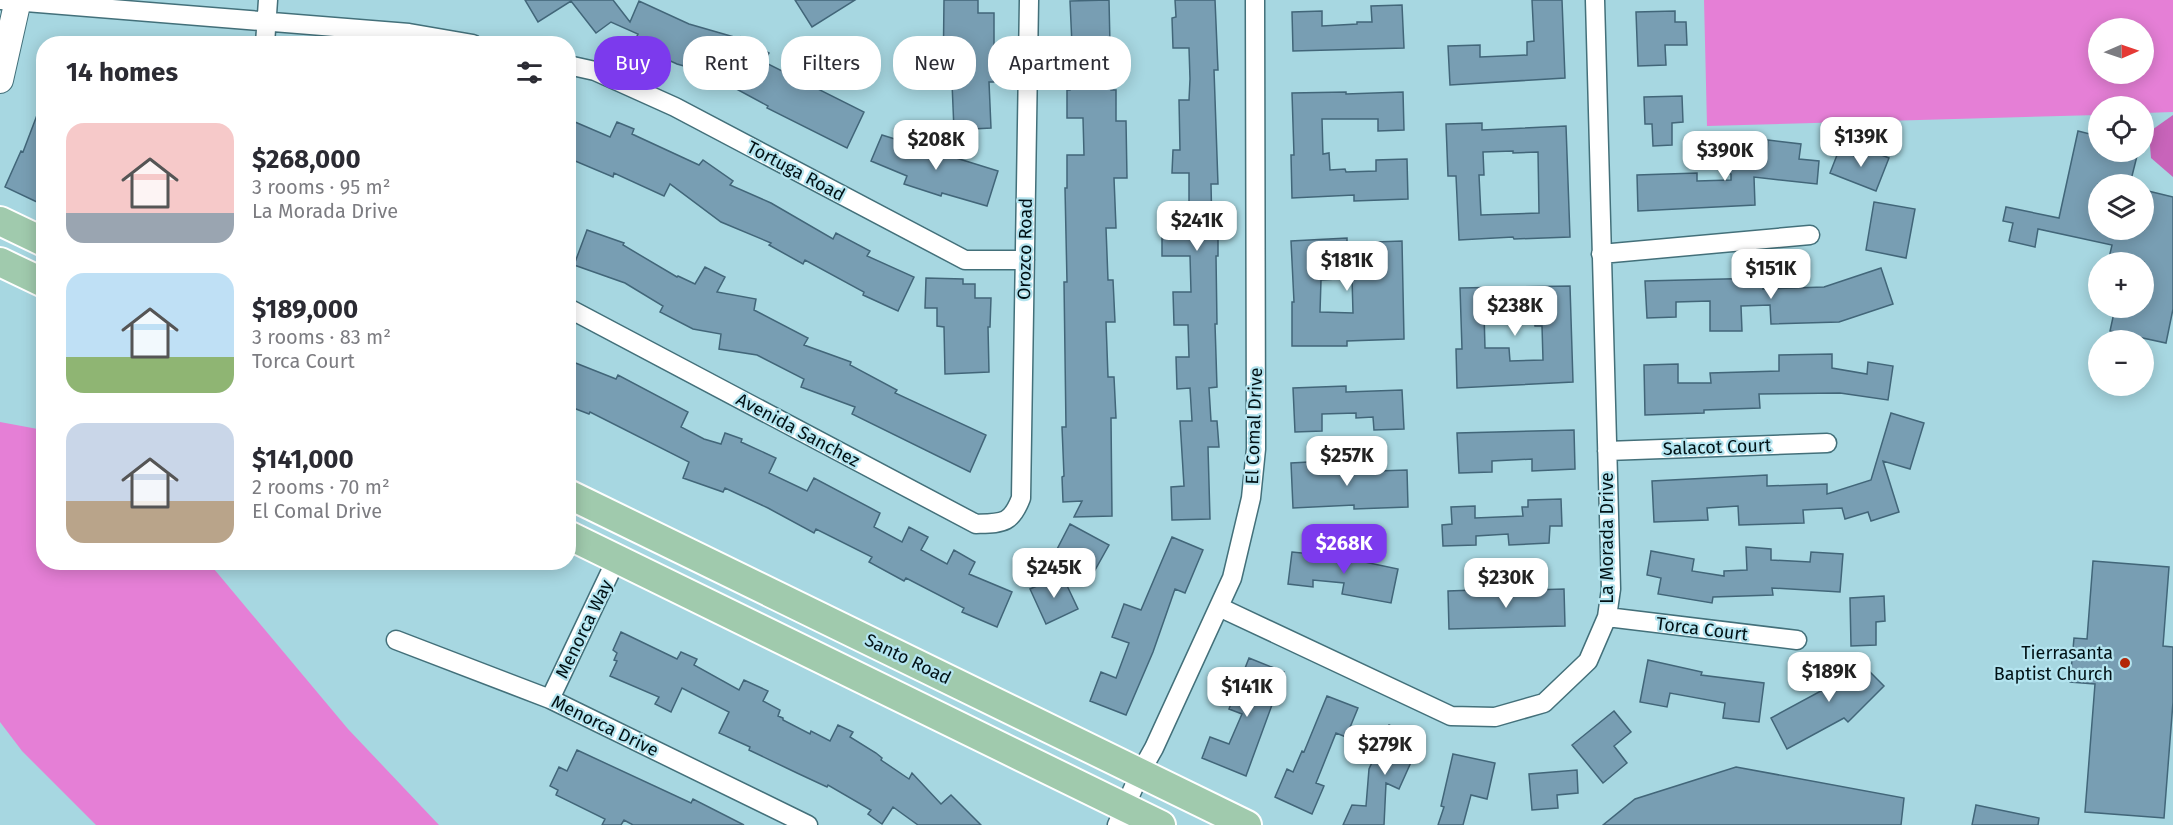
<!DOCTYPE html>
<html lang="en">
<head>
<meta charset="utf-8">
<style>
	:root { --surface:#fff; --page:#f7f7f7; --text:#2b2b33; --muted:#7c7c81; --accent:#7c3aed }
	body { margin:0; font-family:"Fira Sans",sans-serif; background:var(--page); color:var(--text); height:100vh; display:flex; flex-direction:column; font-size:22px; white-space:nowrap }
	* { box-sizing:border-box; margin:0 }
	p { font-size:20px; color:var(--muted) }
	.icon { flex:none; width:33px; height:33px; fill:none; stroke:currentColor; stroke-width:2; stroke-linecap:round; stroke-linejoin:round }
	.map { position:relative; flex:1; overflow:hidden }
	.sheet { position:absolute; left:36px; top:36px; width:540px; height:534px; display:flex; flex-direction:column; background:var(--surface); border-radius:24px; box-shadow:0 3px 15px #0003 }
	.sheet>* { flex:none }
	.hud { position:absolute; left:594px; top:36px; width:570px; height:54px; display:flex; gap:12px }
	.needle { width:39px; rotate:88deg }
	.tools { position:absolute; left:2088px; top:18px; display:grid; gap:12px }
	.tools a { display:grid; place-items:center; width:66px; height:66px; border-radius:50%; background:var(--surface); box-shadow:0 3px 15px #0003; font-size:30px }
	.price { position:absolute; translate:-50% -51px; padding:0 14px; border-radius:12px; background:#fff; color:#222; font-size:20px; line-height:39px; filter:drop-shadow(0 2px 3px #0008) }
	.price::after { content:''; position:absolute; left:50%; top:36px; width:18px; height:14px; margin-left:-9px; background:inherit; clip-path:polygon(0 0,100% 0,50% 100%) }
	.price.active { background:var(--accent); color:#fff }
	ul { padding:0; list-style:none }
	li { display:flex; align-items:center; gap:18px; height:150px; padding:0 30px }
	li span { display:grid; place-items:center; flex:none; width:168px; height:120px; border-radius:18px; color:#555 }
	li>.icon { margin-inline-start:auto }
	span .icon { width:72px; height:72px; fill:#fffc; stroke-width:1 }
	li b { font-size:26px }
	h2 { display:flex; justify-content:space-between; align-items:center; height:72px; padding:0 30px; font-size:26px }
	.tag { padding:0 21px; border-radius:24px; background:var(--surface); box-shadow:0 3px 15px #0003; font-size:21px; line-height:54px }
	.tag.active { background:var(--accent); color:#fff }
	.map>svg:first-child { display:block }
</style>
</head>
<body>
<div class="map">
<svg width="2173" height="825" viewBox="0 0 2173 825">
	<rect width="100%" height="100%" fill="#a7d7e1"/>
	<path fill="#e57fd6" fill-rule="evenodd" d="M1704,0H2173V112L2144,113V106H2098V115L1707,126ZM2098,28H2144V74H2098Z
		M0,422L43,430L44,562L209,563L348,729L439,825H96L22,751L0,722Z"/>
	<path fill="#c864ba" d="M2173,115V177L2151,158L2149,132Z"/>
	<path fill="#789eb3" stroke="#426679" stroke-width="1.5" fill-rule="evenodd" d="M525,0H613L630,22L639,1L689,24L741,39V37L769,53L764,62L864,112L847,148L767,108L768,106L705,72L677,64L633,44L638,34L611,22L596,33L571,1L538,22Z
		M795,0H855L812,27Z
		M944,0H978V13H994V82H989L991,128L954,130L952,83H943Z
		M1109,0L1111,90H1116V121H1126L1127,178H1114L1116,228H1106L1108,280H1113L1115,322H1106L1108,377H1114L1116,418H1111L1112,516L1074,517L1082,501L1063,502L1062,477L1064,476L1062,427H1066L1064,282H1067L1065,188H1067V155H1084L1083,118H1067V90H1070L1069,45H1072L1070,1Z
		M1175,0H1215L1218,70H1214L1218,184H1211L1212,229H1218V256H1216L1217,324H1215L1217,387L1209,388L1211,421H1217L1219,447H1208L1210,519L1172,520L1171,487L1184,486L1180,421H1192L1190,388L1177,389L1176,357H1189L1188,325H1174L1173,292H1191L1190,256H1162V227H1176V206H1189V173H1172L1173,150H1180L1179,100H1189L1190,79L1189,48H1173L1172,18L1176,17Z
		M1532,0H1562L1565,78L1450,85L1448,46L1480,45V57L1527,55V42L1534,41Z
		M1402,5L1404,48L1293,51L1292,12L1322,11V26L1357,24V22H1372L1371,6Z
		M1675,11V22H1686L1687,45H1665L1666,65L1638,66L1636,12Z
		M1346,92V94L1403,92L1404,130L1378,131V119H1322L1323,154L1329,153L1330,170L1345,169L1346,172L1376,171V160L1407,159L1408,199L1354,201V195L1292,198L1291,155H1294L1292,93Z
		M1682,96L1683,122L1672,123V145L1653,146L1652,124H1645L1644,97Z
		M42,102H44V193L39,203L5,187L21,151L23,152Z
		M568,119L610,137L617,122L634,129L632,134L699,165L703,160L733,181L730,185L771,203L833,239L836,233L870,251L867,256L914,277L898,311L863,295L864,292L805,260L803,264L769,245L771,243L721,222L670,184L664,196L614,173L613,177L568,158Z
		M1482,123V130L1566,126L1570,237L1514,239L1513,237L1459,240L1456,176H1448L1446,124ZM1513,151V153L1538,152L1539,213L1481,215L1479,175H1484L1483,152Z
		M2078,131L2098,136V152H2138L2130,184H2098V230H2144V190L2173,197V309L2166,343L2110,331L2115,308H2144V262H2131L2109,258L2112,245L2038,229L2035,247L2009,241L2013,223L2003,221L2006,207L2059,218Z
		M882,135L998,171L987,206L942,193L941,196L904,184L907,176L871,161Z
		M1768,140L1801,144L1799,159L1819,161L1817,184L1754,177L1755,205L1638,211L1637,175L1697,173V181L1731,180V174L1726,173L1727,165L1766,163Z
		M1864,148L1889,158L1876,191L1830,173L1839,150L1860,158Z
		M1874,202L1915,209L1906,258L1866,250Z
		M587,230L624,243L623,245L677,277L678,276L695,284L705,267L725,277L717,292L756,299L754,310L808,338L804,345L851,362L850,365L897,390L895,393L986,435L970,472L852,414L855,407L801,387L804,379L757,355L719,349L721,334L693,329L660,312L663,306L625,283L574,265Z
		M1347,238V243L1402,241L1404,339L1347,341V346H1292V302H1294L1291,241ZM1352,278L1353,313L1320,312L1321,280Z
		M1881,268L1893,304L1839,322L1771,324L1770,305L1741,306L1742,331H1710V301L1676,302V317L1647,318L1645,281L1763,278V289L1824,287Z
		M926,278L963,279V284H975V298H991L990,327H988L989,372L945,374L944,327L937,326V308H925Z
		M1570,286L1573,382L1457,388L1456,349H1462L1460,288ZM1534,312L1535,326H1542L1543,360L1510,361L1509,348H1485L1484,313Z
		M1832,354V368L1867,374L1868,362L1893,366L1888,400L1840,393L1759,394L1760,408L1704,410V413L1645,415L1644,365L1678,364V383H1711L1710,373L1779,371V355Z
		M568,360L616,379L618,375L688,412L681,427L704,439L721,444L725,433L742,439L741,442L776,458L769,473L807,491L814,478L880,513L874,527L902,542L909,527L928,537L921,550L947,564L954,550L975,562L969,574L1012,592L997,627L962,612L964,608L906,578L904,581L869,562L872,557L816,529L814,533L768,508L725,488L723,492L683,478L689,462L590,412L589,414L568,406Z
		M1346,386V392L1402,390L1404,429L1374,430L1373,417L1356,418V413L1322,414V431L1295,432L1293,388Z
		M1891,413L1924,423L1910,469L1883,461L1899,512L1871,521L1868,512L1845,519L1842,508L1803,510L1804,523L1739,525L1738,506L1707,508L1708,520L1654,522L1652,481L1767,475V486L1827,484V494L1871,480Z
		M1574,430L1575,469L1532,471V459L1492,461V472L1459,473L1457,433Z
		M1346,460L1347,472L1407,470L1408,507L1354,509V505L1293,508L1291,463Z
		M1561,499L1562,526H1550L1549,543L1509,545L1508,534L1476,536V545L1443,546L1442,525L1452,524L1451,507L1475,506V518L1523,516L1522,507H1528V500Z
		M1070,524L1109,545L1090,579L1052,559Z
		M1172,537L1203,550L1185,593L1175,589L1153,652L1126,715L1090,701L1101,672L1116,678L1129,643L1112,637L1124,604L1141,610Z
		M1746,547L1771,549V560L1810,562L1811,552L1843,554L1840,592L1772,588L1773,595L1713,597L1712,603L1658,594L1661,578L1647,575L1651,551L1694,559L1692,571L1724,576V571L1747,570Z
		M1292,552L1341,557L1398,569L1391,603L1342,594L1344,583L1313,580V587L1288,584Z
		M2093,561L2169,567L2163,646L2173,647V702L2164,818L2085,812L2095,684L2070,682L2074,638L2087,639Z
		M1062,575L1078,609L1046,624L1030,589Z
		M1502,589V591L1564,589L1565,626L1449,629L1448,591Z
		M1884,596L1885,621L1876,622V645L1851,646L1850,598Z
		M621,632L677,659L681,652L697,659L694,665L739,690L744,680L768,691L763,701L780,710L778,716L783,718V720L810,734L811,731L830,741L838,725L853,732L850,737L876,753L882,758L881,760L909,779L912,773L941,804L951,795L981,825H918L893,807L882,824L868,814L871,810L828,785L827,787L797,773L749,750L750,747L719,733L729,712L682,688L671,712L655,704L659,697L610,676L617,661L614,660L617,653L613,650Z
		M1852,654L1884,686L1848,722L1844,718L1787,749L1771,718L1832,685L1827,679Z
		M1249,658L1284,672L1246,776L1202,758L1210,737L1229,744L1242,714L1229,709Z
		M1648,660L1702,672L1701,675L1764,683L1759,722L1723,718L1725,703L1670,693L1667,707L1640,702Z
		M1327,696L1358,708L1346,737L1336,733L1316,783L1324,786L1312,814L1275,797L1287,769L1293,772L1302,751L1304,752Z
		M1614,711L1631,732L1614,746L1627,763L1603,783L1572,745Z
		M1389,725L1421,740L1399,789L1386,783L1384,825H1343L1352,805L1366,806L1369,769Z
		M577,750L691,803L693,799L744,825H633L624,820L621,825H602L605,819L556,795L558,790L550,786L559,767L567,771Z
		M1453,754L1495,763L1487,799L1471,795L1463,825H1438L1444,807L1441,806Z
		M1736,767L1904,798L1901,825H1603L1635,799Z
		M1577,770L1578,793L1557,795L1558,808L1532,810L1529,774Z
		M1976,805L2039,818L2038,825H1972Z"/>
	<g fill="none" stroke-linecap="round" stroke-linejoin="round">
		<defs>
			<path id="street" d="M1,0L409,33L473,44
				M265,44L268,0
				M568,65L595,71L675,107L965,260H1025
				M1601,254L1810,235
				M568,308L976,524C1003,523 1011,524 1021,498L1029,0
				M1607,451L1827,443
				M1219,607L1451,716L1495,717L1544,703L1588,661L1607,617L1611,589L1595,0
				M1607,617L1797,640
				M396,640L550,699L808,825
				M550,699L617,558
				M1117,825L1140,773L1154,748L1232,578L1251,498L1256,449L1255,0"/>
			<path id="secondary" d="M0,80L18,0"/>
			<path id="primary" d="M0,221L44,242
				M0,262L44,283
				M568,494L1247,825
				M568,535L1161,825"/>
		</defs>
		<use href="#street" stroke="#43707a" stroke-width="21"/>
		<use href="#secondary" stroke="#43707a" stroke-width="28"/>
		<use href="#primary" stroke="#fff" stroke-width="32"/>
		<use href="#street" stroke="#fff" stroke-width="18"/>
		<use href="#secondary" stroke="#fff" stroke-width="26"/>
		<use href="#primary" stroke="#a0caad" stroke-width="28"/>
	</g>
	<circle fill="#b32708" stroke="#b4e4ef" stroke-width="2" cx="2125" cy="663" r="6"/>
	<g text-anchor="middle" stroke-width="4.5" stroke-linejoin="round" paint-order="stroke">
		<g font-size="18" fill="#011115" stroke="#b4e4ef">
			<text transform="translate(796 171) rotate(28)" y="6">Tortuga Road</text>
			<text transform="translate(1025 249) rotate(-89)" y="6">Orozco Road</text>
			<text transform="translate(1254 426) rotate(-88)" y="6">El Comal Drive</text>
			<text transform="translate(798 430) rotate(28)" y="6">Avenida Sanchez</text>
			<text transform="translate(1717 447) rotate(-2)" y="6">Salacot Court</text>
			<text transform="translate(1607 538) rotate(-90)" y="6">La Morada Drive</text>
			<text transform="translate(584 629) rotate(-64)" y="6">Menorca Way</text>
			<text transform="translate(1702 629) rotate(7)" y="6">Torca Court</text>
			<text transform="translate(908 659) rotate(26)" y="6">Santo Road</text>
			<text transform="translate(605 726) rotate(26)" y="6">Menorca Drive</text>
		</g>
		<g font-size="18" fill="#011115" stroke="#b4e4ef" text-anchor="end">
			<text x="2113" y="659">Tierrasanta<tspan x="2113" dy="21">Baptist Church</tspan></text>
		</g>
	</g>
</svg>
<div class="tools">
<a><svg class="needle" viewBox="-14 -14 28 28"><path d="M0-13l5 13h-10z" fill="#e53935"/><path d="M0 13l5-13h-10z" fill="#7c7c81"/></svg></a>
<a><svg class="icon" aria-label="locate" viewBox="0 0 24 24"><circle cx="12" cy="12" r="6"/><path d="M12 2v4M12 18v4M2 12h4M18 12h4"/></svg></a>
<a><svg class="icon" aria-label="layers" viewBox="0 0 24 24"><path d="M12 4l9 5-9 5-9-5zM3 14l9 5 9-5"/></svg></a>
<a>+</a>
<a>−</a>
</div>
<b class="price" style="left:1861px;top:168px">$139K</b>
<b class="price" style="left:936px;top:171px">$208K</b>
<b class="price" style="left:1725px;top:182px">$390K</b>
<b class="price" style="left:1197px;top:252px">$241K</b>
<b class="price" style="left:1347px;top:292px">$181K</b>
<b class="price" style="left:1771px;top:300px">$151K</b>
<b class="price" style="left:1515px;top:337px">$238K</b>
<b class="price" style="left:1347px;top:487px">$257K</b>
<b class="price active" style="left:1344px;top:575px">$268K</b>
<b class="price" style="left:1054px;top:599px">$245K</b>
<b class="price" style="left:1506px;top:609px">$230K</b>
<b class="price" style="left:1829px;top:703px">$189K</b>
<b class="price" style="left:1247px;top:718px">$141K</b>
<b class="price" style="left:1385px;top:776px">$279K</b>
<div class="hud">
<a class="tag active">Buy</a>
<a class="tag">Rent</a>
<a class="tag">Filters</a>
<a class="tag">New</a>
<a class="tag">Apartment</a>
</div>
<section class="sheet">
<h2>14 homes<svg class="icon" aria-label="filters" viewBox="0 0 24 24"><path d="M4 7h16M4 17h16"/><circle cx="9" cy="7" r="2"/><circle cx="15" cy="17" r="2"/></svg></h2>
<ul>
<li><span style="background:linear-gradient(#f6c9c9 75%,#9aa5b1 0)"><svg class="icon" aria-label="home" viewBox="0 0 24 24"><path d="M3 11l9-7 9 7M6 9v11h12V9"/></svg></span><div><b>$268,000</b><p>3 rooms · 95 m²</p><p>La Morada Drive</p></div></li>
<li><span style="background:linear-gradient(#bfe0f5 70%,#8fb573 0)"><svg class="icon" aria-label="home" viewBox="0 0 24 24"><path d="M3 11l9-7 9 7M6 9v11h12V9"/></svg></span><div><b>$189,000</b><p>3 rooms · 83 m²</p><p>Torca Court</p></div></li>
<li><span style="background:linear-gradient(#c9d6e8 65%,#b9a48a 0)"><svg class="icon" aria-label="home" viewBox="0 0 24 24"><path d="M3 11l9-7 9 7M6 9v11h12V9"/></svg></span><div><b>$141,000</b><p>2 rooms · 70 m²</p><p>El Comal Drive</p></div></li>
</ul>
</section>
</div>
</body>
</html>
